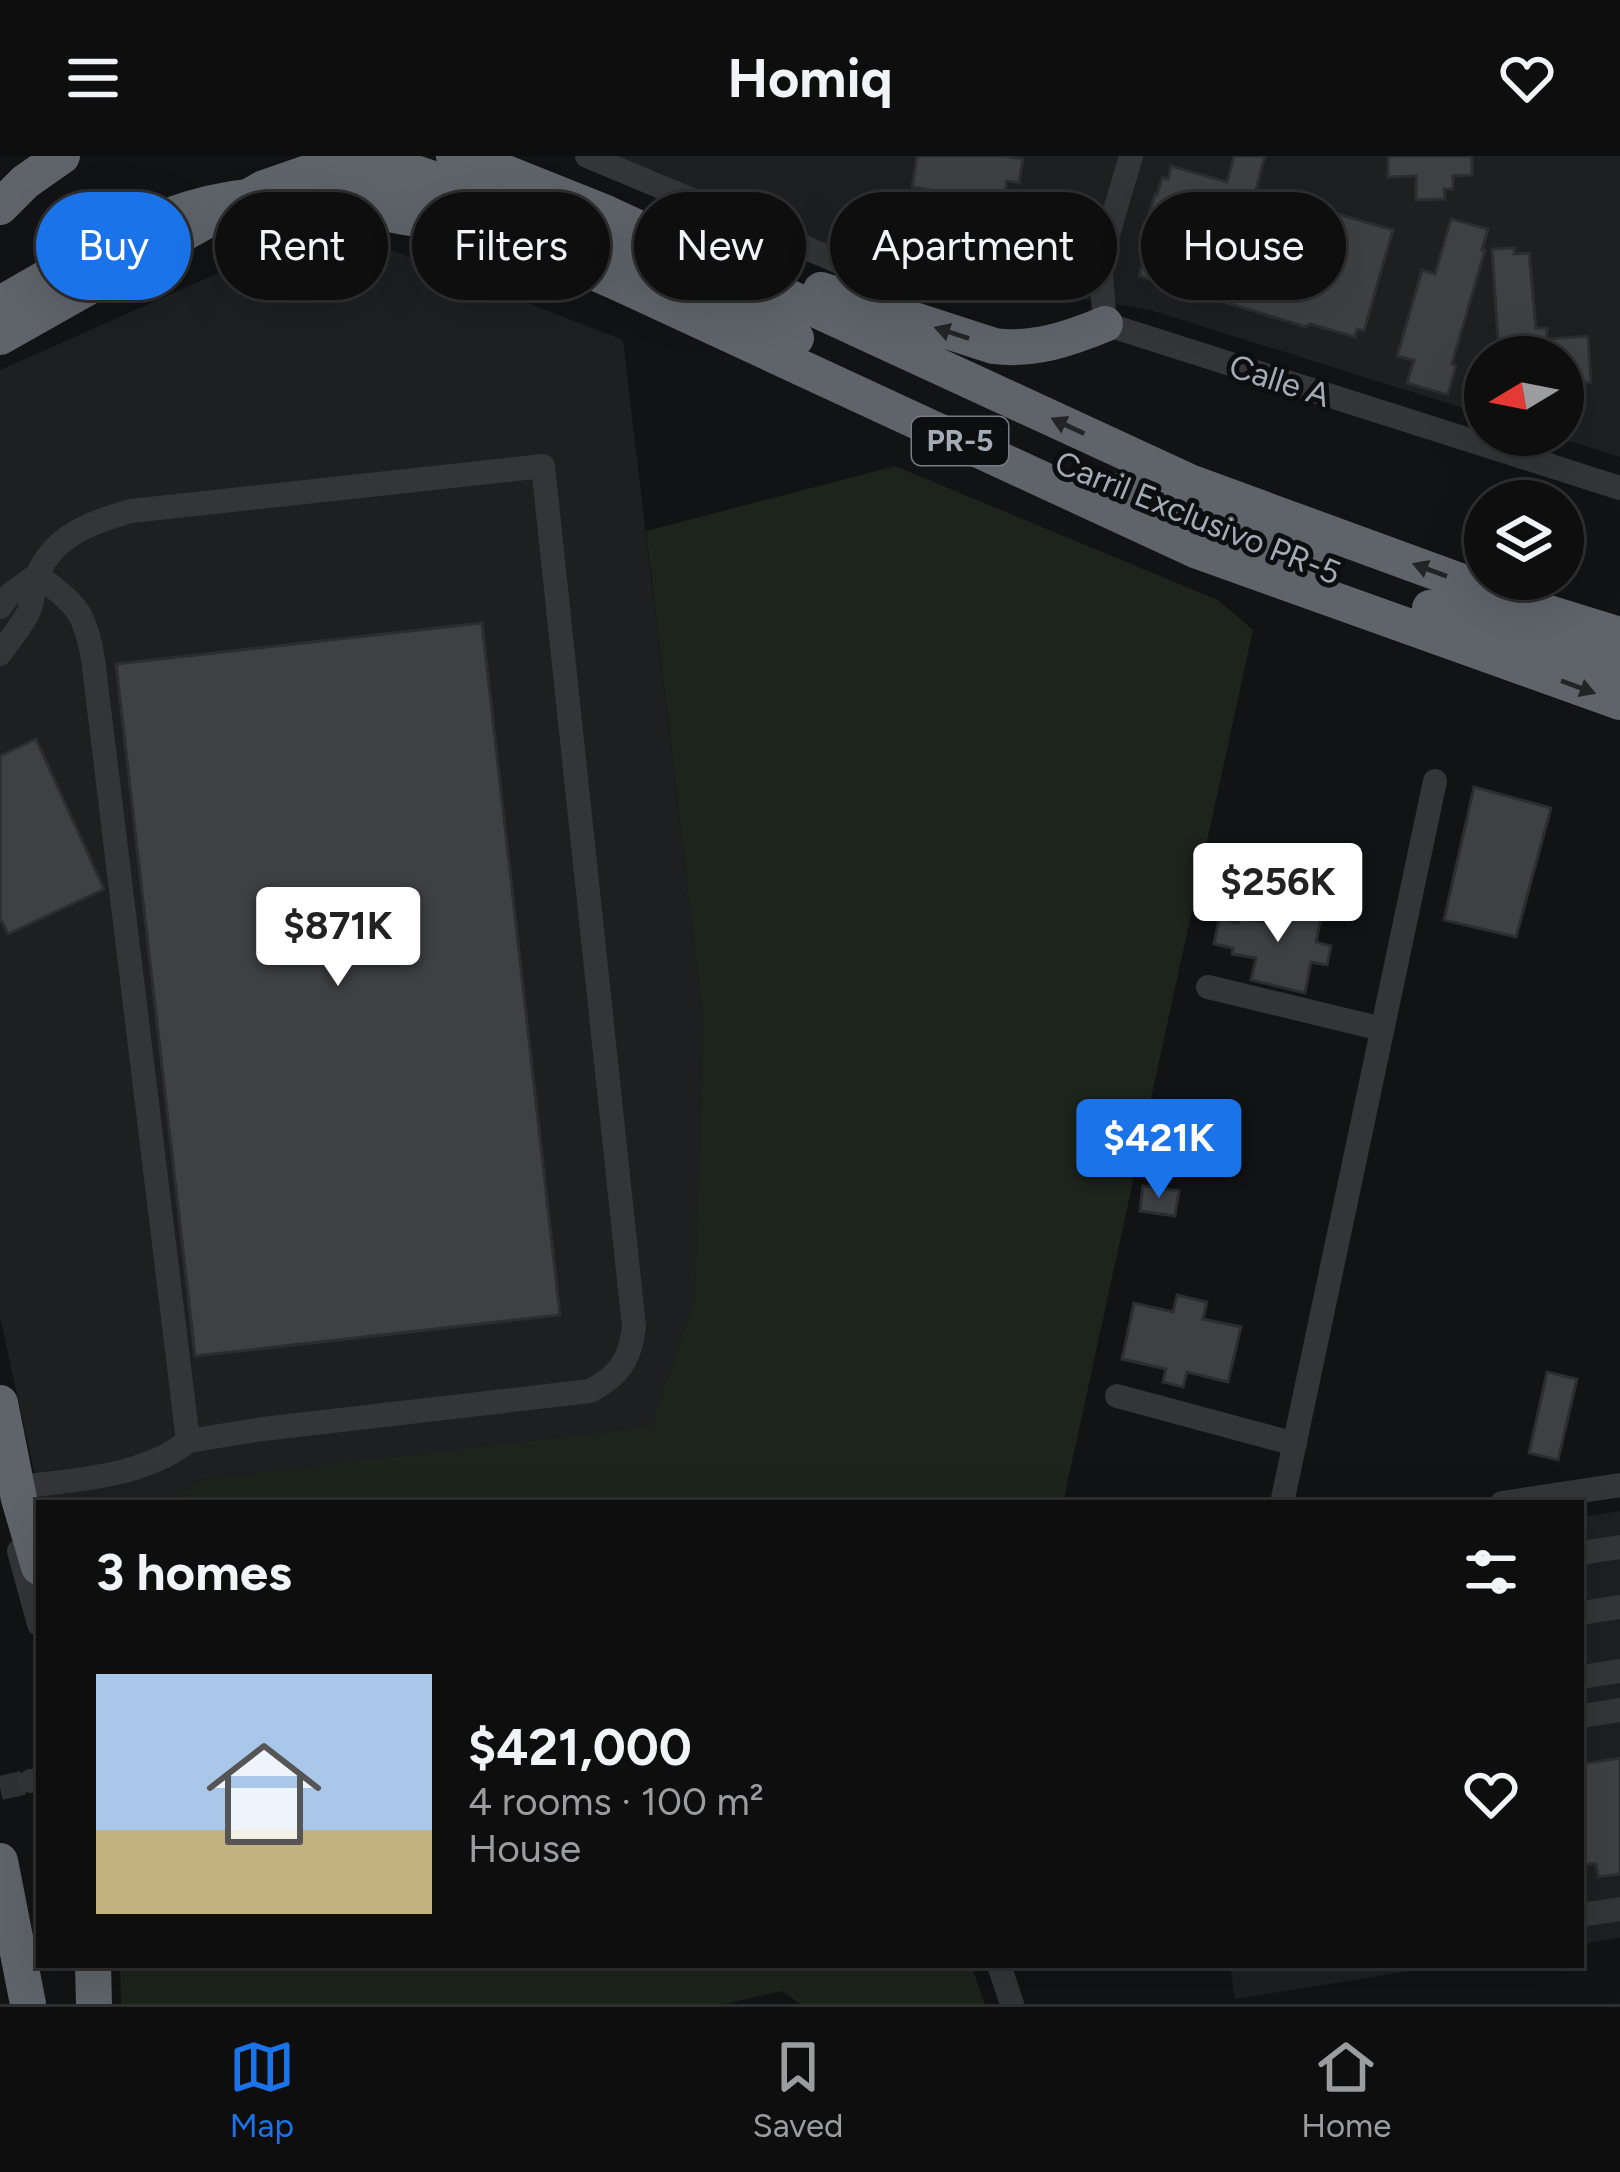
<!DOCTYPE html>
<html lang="en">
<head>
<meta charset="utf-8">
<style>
	:root { --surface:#0e0e0f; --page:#1c1c1d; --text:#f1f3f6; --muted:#9b9c9e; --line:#2e2e2f; --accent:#1a73e8 }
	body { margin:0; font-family:Figtree,sans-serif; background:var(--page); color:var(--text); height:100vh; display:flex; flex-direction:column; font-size:45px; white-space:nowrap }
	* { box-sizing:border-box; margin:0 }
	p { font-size:39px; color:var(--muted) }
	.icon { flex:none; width:66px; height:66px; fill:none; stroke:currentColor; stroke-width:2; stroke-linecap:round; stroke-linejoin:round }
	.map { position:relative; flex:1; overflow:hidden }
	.details { position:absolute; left:36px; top:1344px; width:1548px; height:468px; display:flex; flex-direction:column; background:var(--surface); border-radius:0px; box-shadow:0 12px 48px #0002,0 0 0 3px var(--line) }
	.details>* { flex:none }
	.guide { position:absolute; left:36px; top:36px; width:1548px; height:108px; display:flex; gap:24px }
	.needle { width:78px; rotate:260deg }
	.buttons { position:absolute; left:1464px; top:180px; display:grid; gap:24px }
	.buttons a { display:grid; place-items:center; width:120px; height:120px; border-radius:50%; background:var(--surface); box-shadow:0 12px 48px #0002,0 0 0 3px var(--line); font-size:60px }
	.price { position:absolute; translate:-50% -102px; padding:0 27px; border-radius:12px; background:#fff; color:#222; font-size:39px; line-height:78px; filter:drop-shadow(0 3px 6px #0008) }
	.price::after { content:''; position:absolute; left:50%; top:72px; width:36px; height:27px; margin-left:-18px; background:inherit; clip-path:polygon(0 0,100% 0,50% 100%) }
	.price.on { background:var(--accent); color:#fff }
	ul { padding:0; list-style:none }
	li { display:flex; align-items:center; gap:36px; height:300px; padding:0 60px }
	li span { display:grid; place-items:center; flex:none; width:336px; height:240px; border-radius:0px; color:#555 }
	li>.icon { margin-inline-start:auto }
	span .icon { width:144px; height:144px; fill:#fffc; stroke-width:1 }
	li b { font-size:51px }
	h2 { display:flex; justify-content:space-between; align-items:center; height:144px; padding:0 60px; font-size:51px }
	.chip { padding:0 42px; border-radius:54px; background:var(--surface); box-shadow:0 12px 48px #0002,0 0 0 3px var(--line); font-size:42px; line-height:108px }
	.chip.on { background:var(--accent); color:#fff }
	header { display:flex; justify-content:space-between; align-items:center; height:156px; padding:0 60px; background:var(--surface); font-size:54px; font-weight:700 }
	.tabs { display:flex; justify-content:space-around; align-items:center; height:168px; border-top:3px solid var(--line); background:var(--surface); font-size:33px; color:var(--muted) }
	.tabs a { display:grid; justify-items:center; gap:6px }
	.tabs .on { color:var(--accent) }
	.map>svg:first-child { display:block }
</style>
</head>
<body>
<header><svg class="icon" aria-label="menu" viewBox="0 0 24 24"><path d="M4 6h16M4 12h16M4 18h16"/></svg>Homiq<svg class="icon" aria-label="heart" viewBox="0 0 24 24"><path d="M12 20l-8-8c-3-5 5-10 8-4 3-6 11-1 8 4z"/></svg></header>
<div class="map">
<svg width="1620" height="1848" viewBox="0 0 1620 1848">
	<rect width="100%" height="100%" fill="#121314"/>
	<path fill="#1e1f21" d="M616,0H1620V301L1550,279H1563V201H1485V259L1150,154L877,109Z
		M389,93L623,184L703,864L695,1141L651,1272L199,1324L169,1347H41L0,1161V214L243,106Z
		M1620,1355V1782L1581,1788V1361Z
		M1230,1809H1448L1235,1843Z"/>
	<path fill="#1d241c" d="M895,310L1218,444L1253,474L1063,1347H169L199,1324L651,1271L695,1141L703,864L646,375Z
		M120,1809H971L985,1848H800L782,1835L724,1848H121Z"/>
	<path fill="#3e4144" stroke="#2c2d30" stroke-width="3" d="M917,0H1005L1023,3L1019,27L1007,25L1003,46L912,31Z
		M1234,0H1265L1256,34L1393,74L1364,175L1357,173L1355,181L1310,168L1306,171L1227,147L1232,129L1179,113L1174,131L1139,120L1154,70L1146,67L1155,38L1157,39L1162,21L1168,23L1171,10L1227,26Z
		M1388,0H1472V19L1453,20V33H1444L1445,43L1416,44V20L1388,21Z
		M1451,63L1488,73L1482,94H1485L1452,208L1456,210L1448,239L1407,227L1414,204L1397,200L1422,114L1435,118Z
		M1515,92L1514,98L1529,97L1536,172H1547V183L1588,180L1591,226L1563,228V201H1499L1492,93Z
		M482,467L560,1159L195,1200L116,508Z
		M36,583L104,733L8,778L0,762V600Z
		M1474,631L1551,652L1516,781L1444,764Z
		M1269,745L1322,757L1316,786L1331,790L1327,809L1311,806L1305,837L1251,824L1256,802L1232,798L1233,792L1214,788L1219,762L1238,767L1240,761L1264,766Z
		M1143,1030L1179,1035L1175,1060L1140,1055Z
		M1177,1139L1207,1146L1203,1163L1241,1171L1228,1226L1187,1216L1183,1231L1163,1226L1166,1213L1122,1203L1134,1147L1173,1156Z
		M1547,1216L1577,1223L1558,1304L1529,1297Z
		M1620,1602V1718L1598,1721L1596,1708H1581V1608Z"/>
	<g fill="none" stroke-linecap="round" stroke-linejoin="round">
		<path stroke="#2f3234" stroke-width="24" stroke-dasharray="24 12" stroke-linecap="butt" d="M0,1632L31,1625"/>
		<path stroke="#333539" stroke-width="24" d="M587,0L887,126L929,128L1100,106
			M1131,0L1100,106L1105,168L1620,332
			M0,451L7,441L37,419
			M0,498C9,485 19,473 27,459C33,448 33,435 36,423C51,380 92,366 131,355L543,310L634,1171C630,1204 619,1220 590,1235L263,1273L188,1285
			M1208,831L1382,873
			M1117,1240L1295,1288
			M16,1331C70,1325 145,1321 188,1285L93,503C84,453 76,449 37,419
			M1282,1347L1435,625
			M1502,1347L1620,1329
			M19,1395L39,1468
			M1581,1397L1620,1391
			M1581,1457L1620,1451
			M1581,1521L1620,1515
			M1581,1560L1620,1554
			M31,1625L39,1624
			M1581,1759L1620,1753
			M999,1809L1012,1848"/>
		<path stroke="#5f646b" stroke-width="36" d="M454,0L506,17L606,57L1192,327L1539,454L1620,479
			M346,14L485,69L616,126L1195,394L1620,546
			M0,51L25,26L62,0
			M821,134L994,190C1033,195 1069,183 1105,168
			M0,148C103,90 186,30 310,40C348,43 382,60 419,63
			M1122,334L1216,374L1322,413
			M1430,452L1620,516
			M0,1247L19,1343L39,1411
			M0,1705L28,1848
			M93,1809L94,1848"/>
		<path stroke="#5f646b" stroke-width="36" d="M0,181L264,32L319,13L356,9L412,16L458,31L568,78L796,182"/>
	</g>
	<defs><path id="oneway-solid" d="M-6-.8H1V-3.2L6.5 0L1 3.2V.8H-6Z" transform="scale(3)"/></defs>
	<g fill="#222426">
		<use href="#oneway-solid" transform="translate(952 177) rotate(-162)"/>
		<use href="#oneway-solid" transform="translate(1068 270) rotate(-155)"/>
		<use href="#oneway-solid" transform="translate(1430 414) rotate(-160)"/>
		<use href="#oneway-solid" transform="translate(1578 531) rotate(20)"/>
	</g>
	<g text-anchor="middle" stroke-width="10" stroke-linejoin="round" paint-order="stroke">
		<rect fill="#0d0e0f" stroke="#767d84" stroke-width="3" x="912" y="261" width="96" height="48" rx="9"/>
		<g font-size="30" font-weight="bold" fill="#a3acb6">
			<text x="960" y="295">PR-5</text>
		</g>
		<g font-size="33" fill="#a3acb6" stroke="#0d0e0f">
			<text transform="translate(1280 224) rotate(18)" y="12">Calle A</text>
			<text transform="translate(1198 361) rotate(22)" y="12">Carril Exclusivo PR-5</text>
		</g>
	</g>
</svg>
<div class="buttons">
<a><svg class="needle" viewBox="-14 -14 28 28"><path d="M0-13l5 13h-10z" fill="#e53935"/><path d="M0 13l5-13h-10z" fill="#9b9c9e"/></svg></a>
<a><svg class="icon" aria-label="layers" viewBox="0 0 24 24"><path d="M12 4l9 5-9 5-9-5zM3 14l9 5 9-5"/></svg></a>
</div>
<b class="price" style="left:1278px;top:789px">$256K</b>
<b class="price" style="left:338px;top:833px">$871K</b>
<b class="price on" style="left:1159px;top:1045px">$421K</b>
<div class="guide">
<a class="chip on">Buy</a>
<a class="chip">Rent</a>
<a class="chip">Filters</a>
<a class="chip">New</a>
<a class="chip">Apartment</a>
<a class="chip">House</a>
</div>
<section class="details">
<h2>3 homes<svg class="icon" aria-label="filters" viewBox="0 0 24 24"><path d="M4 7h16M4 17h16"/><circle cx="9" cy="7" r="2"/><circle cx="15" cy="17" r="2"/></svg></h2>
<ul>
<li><span style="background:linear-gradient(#a9c7e8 65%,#c2b280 0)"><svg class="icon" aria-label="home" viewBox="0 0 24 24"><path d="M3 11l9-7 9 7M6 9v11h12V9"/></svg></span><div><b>$421,000</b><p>4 rooms · 100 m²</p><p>House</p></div><svg class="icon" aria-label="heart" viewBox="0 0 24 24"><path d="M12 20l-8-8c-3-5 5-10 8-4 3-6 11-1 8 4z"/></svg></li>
</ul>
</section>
</div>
<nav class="tabs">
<a class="on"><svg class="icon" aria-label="map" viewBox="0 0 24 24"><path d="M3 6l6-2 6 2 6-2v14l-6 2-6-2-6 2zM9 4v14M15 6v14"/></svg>Map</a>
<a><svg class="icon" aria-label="saved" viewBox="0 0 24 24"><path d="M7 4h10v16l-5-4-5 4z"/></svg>Saved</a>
<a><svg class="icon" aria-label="home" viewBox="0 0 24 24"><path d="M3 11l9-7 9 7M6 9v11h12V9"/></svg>Home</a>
</nav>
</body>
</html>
